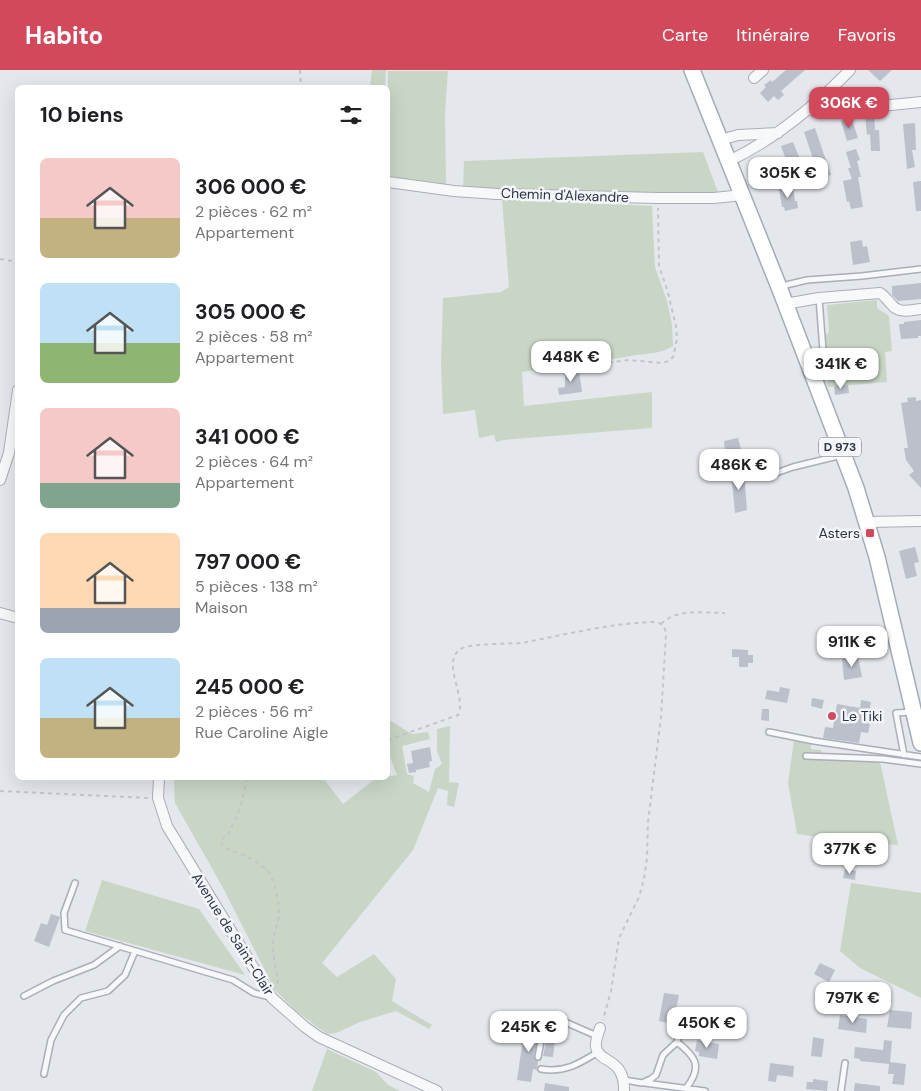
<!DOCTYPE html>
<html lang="fr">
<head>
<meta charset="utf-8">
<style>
	:root { --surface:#fff; --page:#f2f2f2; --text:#202124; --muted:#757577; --accent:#d1495b }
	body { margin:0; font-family:"DM Sans",sans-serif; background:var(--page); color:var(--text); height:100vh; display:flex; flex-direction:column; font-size:19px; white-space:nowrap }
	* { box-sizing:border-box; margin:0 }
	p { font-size:16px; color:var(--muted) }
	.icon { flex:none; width:28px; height:28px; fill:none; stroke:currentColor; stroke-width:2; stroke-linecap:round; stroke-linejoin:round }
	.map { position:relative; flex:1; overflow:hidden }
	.details { position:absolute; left:15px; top:15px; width:375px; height:695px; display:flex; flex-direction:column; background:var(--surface); border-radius:8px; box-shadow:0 5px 20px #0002 }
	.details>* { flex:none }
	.price { position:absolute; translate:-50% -42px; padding:0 11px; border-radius:10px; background:#fff; color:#222; font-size:16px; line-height:32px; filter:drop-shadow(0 1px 2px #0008) }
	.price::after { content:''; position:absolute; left:50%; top:30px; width:15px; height:11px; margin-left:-8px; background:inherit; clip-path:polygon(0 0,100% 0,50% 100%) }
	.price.current { background:var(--accent); color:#fff }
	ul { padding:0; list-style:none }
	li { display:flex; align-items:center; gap:15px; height:125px; padding:0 25px }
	li span { display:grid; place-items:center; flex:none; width:140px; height:100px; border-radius:8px; color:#555 }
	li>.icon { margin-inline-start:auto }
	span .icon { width:60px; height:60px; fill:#fffc; stroke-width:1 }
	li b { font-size:21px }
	h2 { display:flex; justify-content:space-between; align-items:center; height:60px; padding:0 25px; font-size:21px }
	header { display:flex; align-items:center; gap:30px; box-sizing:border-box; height:70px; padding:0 25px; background:var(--accent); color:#fff }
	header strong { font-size:24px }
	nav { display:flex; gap:28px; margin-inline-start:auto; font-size:18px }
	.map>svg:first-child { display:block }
</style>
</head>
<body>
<header>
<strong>Habito</strong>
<nav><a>Carte</a><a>Itinéraire</a><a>Favoris</a></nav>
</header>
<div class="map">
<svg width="921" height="1021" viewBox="0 0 921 1021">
	<rect width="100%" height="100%" fill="#e4e7ec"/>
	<path fill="#c9d6c5" d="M372,0H386L385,17H370Z
		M388,1H448L445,41L446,115L388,108Z
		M703,82L719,125L463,119L464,91Z
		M502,129L652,136L655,197L667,231L672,255L673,276C660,285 641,283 626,287L522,302L524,336L652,322V358L503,370L496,372L494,365L479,368L475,340L443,344L441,294L443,228L501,222L509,217Z
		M877,230V238L889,246L892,281L885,282L887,312L828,317L827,313L829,311L825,266L829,262L827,235Z
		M389,650L412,664L428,662L430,669L402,676L407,704L414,706L413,713L429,722L435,699L442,694L437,681V659L450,656L449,712L459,713L454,737L447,735L448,721L438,718L413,780L322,893L337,907L374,884L396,909L392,931L432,955L429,959L396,941L360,952L336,963L327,964L296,941L275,920L222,816L175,733L174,708H323L343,734L375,709L397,705L388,682V652Z
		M794,671L811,674V679L821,680V688L880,692L898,775L860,773L797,764L788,713Z
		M102,810L199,839L245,905L85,861Z
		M851,813L921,823V928L860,898L840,881Z
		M327,979L376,1002L388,1015L400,1021H312Z"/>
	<path fill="#bbc0ca" d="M786,0H805L781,21L784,25L778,30L774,26L768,32L760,23L766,17L764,15L771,10L772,12Z
		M868,0H892L880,11Z
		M874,44L875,60H879L880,81H871L870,64L867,65L865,45Z
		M851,47L858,68L847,71L841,51Z
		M915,53L916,80H912L915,97L907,99L903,54Z
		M815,58L831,105L821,108L818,100H817L804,62Z
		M793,72L806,104L804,105L807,115L796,116L781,76Z
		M856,79L860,90L857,91L861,107H858L863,137L851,139L849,131L847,132L843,111L852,109L848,98H851L846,82Z
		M760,95L766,113L756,116L750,98Z
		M921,111V141H916L913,112Z
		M793,117L795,131H797L798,138L785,141L784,137H782L779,119Z
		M862,170L863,177L867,176L870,192L853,195L850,172Z
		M921,213V229L898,231L892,225V216Z
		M921,250V266H918V268L901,269L899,254H904V252Z
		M579,300L582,322L559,325L558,318L565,317V302Z
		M848,315L849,323L835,325L834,316Z
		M916,327V331L921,330V418L909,405L914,401L906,390L904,378H908L901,333L908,332L907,328Z
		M738,368L741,379L725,382L724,371Z
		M744,400L747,440L735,443L731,402Z
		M915,477L919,492L914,493L917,506L906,509L899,481Z
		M732,579L748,580V585H753V593H748V597H739V587H732Z
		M858,586L862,607L844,610L842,589Z
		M780,617L790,619L787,633L765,629L767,620L779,622Z
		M812,628L824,630L822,639L811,636Z
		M861,630L871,632L867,653L870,654L868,663L861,662L859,673L823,668L825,657L833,658L837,634L860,638Z
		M762,639H769V651L761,650Z
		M430,677L432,691L429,692L430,697L416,700V702L409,703L407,694L413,693L411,681Z
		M845,799L856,801L855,810L843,808Z
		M51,844L60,847L49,877L34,871L41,853L47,855Z
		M820,893L835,900L829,912L814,904Z
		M664,923L679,925L673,954L659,951Z
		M890,940L912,942L911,959L887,957Z
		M840,945L867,949L866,963L838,959Z
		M554,954L562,956L560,970L555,969L553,987L543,986L548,963Z
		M525,955L541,957L534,986L535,990L538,991L537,1000L533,999L531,1012L517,1010Z
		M813,967L824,969L822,987L811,986Z
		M697,970L719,974L717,989L699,986V982L695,981Z
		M884,970L892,971L890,992L906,994L904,1015L892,1014L894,1004H888L889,994L860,991V989L854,988L855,977L883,980Z
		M770,993L794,996L793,1007L777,1005L776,1012L768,1011Z
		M813,1009L828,1011L827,1021L806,1019L807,1012H813Z
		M545,1013L569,1017V1021H544Z
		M855,1013L880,1016V1021H854Z"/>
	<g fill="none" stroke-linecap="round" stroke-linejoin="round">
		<defs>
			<path id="lane" d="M782,216L807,210L862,206L921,199
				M814,305L822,300L824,294L819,228
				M776,403L793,397L842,385
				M769,662L814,671L921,687
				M904,685L896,643L913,642
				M806,686L883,689L921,694
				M75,813L64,843L65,860L233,910L254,923L270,927
				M24,926L53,911L94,895L120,876
				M677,972C695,986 703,996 687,1017
				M538,987C541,974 541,957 553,949L565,952L597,966
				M541,999C564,1003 579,994 598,982
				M44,1004L51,970L64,945L81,928L108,921L125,905L135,881
				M625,1010L642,1013L651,1009L656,1005L663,985L677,972L683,948
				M645,1013L705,1021
				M841,1021L845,993"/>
			<path id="street" d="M754,8L763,0
				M809,39L814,41L822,42L921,32
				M720,70L738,65L778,63
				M729,91C775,69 815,36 850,0
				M388,112L454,121L497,124L657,128H714L742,125
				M785,234L819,228L880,223C885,226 888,231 892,235C899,244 911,240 921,239
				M0,410L9,383L18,320
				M867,452L921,451
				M0,543L18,548
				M159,708L158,728L167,756L272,928L305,957L319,967L437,1021
				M600,958C598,964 595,971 596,977C599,994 625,987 624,1021"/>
			<path id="primary" d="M692,0L779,217L856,418L877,487L921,673"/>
		</defs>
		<use href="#lane" stroke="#a9aeb7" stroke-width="8"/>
		<use href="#street" stroke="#a9aeb7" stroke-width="12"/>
		<use href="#primary" stroke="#a3abb8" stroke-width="18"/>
		<path stroke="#c2c5cb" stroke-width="2" stroke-dasharray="4 4" stroke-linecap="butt" d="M300,0L301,18
			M0,189L18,192
			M577,297L628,290L662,293L669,291L673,287L677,269L676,256L667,219L659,196L658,138
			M661,554C677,538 704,543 725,543
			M388,670L458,645C467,628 442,594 459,580C469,572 512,575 527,572C563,565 599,556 636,553C643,553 652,551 659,553C664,555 666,560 666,565L661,647L648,752L647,788L644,809L639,827L619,868L611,921L603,950
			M247,708L240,739L228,765L220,770C225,782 235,781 245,786C254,790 264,796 270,804C275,811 280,837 279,845C278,854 274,862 273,872C272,884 276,898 278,910L276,916
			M0,721L148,728"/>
		<use href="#lane" stroke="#f7f8fa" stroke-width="5"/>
		<use href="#street" stroke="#f7f8fa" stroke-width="10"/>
		<use href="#primary" stroke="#fff" stroke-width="15"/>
	</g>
	<g fill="#d1495b" stroke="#f4f6f9" stroke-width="2">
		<rect x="865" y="458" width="10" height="10" rx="2.5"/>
		<circle cx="832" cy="646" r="5"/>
	</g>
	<g text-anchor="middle" stroke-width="5" stroke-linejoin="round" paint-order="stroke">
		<rect fill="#f4f6f9" stroke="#676e7b" stroke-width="1" x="819" y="367.5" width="42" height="19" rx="4"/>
		<g font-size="12" font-weight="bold" fill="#2b3445">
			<text x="840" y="381">D 973</text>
		</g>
		<g font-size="14" fill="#2b3445" stroke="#f4f6f9">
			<text transform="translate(565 125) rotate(2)" y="5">Chemin d'Alexandre</text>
			<text transform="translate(233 864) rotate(58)" y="5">Avenue de Saint-Clair</text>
		</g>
		<g font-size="14" fill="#2b3445" stroke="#f4f6f9" text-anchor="end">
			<text x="860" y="468">Asters</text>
			<text x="842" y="651" text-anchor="start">Le Tiki</text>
		</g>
	</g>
</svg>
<b class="price current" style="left:849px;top:59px">306K €</b>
<b class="price" style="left:788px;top:129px">305K €</b>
<b class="price" style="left:571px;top:313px">448K €</b>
<b class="price" style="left:841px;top:320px">341K €</b>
<b class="price" style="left:739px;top:421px">486K €</b>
<b class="price" style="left:852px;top:598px">911K €</b>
<b class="price" style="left:850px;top:805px">377K €</b>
<b class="price" style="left:853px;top:954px">797K €</b>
<b class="price" style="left:707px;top:979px">450K €</b>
<b class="price" style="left:529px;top:983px">245K €</b>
<section class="details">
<h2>10 biens<svg class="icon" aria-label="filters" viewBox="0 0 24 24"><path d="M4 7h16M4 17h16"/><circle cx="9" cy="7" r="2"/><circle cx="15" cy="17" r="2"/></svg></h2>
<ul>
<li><span style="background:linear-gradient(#f6c9c9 60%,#c2b280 0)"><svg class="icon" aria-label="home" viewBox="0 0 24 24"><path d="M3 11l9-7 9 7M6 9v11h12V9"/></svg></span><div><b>306 000 €</b><p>2 pièces · 62 m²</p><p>Appartement</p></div></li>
<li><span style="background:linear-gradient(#bfe0f5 60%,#8fb573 0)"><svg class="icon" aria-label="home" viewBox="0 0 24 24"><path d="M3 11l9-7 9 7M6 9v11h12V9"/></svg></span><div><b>305 000 €</b><p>2 pièces · 58 m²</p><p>Appartement</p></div></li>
<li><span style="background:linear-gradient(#f6c9c9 75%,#7fa58c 0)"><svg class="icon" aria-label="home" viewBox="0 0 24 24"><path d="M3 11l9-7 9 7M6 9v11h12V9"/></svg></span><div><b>341 000 €</b><p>2 pièces · 64 m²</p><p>Appartement</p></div></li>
<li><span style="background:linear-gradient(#ffd9b3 75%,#9aa5b1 0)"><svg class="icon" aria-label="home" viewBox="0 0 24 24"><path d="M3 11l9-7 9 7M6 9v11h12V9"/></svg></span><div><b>797 000 €</b><p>5 pièces · 138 m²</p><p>Maison</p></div></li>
<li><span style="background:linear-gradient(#bfe0f5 60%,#c2b280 0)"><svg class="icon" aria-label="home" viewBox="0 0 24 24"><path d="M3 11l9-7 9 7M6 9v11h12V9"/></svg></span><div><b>245 000 €</b><p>2 pièces · 56 m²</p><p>Rue Caroline Aigle</p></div></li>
</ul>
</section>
</div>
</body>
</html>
